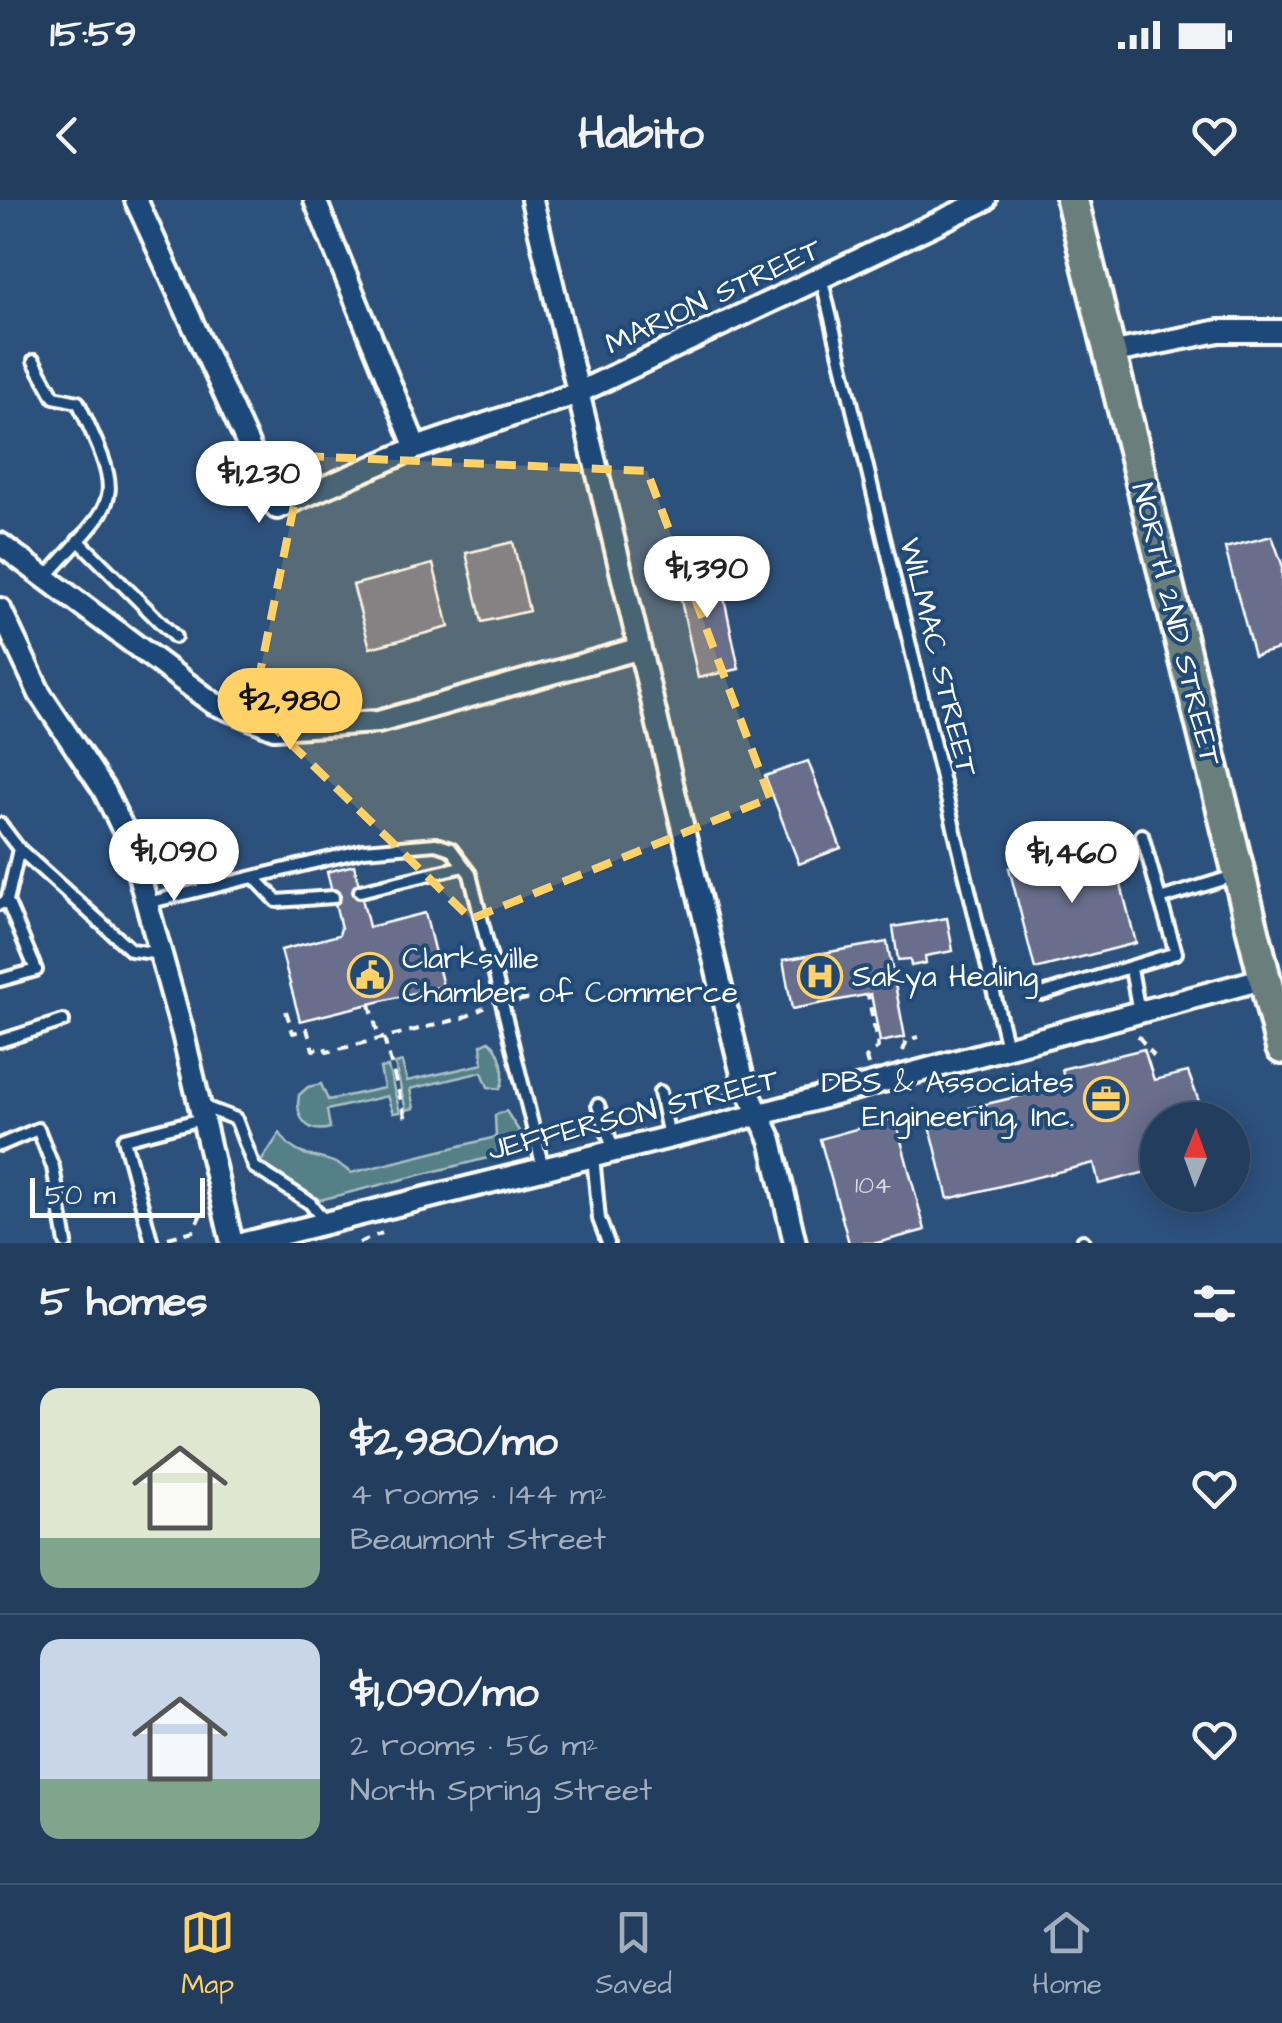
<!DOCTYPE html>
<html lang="en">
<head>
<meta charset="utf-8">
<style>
	:root { --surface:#223d5e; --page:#2a4464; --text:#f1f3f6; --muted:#a2aebc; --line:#3f5673; --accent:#ffd166 }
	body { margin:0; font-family:"Architects Daughter",sans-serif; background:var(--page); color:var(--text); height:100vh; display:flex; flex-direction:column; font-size:38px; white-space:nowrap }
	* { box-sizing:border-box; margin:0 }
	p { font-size:32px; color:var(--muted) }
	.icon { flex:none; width:55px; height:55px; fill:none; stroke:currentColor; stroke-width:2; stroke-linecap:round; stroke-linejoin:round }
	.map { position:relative; height:1043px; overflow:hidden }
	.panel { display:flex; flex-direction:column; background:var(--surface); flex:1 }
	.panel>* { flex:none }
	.needle { width:65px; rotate:1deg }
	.fabs { position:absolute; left:1140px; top:902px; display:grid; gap:20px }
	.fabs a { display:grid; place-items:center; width:110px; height:110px; border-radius:50%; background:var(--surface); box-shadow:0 5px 25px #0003,0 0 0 2px var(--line); font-size:50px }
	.scale { position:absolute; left:30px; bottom:25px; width:175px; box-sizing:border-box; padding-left:10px; border:5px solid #fff; border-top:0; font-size:28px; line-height:35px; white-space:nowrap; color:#fff; -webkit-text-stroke:8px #1f4a7a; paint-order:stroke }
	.price { position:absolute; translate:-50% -85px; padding:0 22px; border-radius:35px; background:#fff; color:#222; font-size:32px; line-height:65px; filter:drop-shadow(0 2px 5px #0008) }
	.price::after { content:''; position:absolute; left:50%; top:60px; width:30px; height:22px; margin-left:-15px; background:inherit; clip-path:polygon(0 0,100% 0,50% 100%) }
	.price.selected { background:var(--accent); color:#111 }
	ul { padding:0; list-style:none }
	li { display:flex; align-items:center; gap:30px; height:250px; padding:0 40px }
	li+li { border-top:2px solid var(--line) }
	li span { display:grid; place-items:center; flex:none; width:280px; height:200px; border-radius:20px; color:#555 }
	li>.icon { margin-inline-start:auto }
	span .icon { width:120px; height:120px; fill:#fffc; stroke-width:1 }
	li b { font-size:42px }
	h2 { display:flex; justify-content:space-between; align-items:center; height:120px; padding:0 40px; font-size:42px }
	.status { display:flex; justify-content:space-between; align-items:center; height:70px; padding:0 50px; background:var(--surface); direction:ltr }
	.status svg { height:28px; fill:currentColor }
	header { display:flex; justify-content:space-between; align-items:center; height:130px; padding:0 40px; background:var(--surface); font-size:45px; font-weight:800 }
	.dock { display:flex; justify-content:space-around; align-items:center; height:140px; border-top:2px solid var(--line); background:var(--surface); font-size:28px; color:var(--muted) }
	.dock a { display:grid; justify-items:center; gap:5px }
	.dock .selected { color:var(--accent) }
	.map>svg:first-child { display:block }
</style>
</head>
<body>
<div class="status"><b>15:59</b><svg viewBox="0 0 49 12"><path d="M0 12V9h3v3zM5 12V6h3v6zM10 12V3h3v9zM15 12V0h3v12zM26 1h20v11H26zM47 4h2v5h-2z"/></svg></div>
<header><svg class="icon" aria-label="back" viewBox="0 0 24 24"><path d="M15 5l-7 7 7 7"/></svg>Habito<svg class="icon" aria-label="heart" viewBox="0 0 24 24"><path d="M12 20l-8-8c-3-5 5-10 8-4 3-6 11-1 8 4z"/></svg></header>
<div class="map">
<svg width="1282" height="1043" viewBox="0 0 1282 1043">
	<rect width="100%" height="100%" fill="#2d517d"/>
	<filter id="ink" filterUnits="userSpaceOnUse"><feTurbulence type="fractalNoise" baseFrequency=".01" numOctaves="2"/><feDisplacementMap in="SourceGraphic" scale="20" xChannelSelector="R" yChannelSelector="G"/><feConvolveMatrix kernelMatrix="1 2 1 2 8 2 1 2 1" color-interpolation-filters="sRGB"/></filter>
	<g filter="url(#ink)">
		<path fill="#558088" stroke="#aac0c4" stroke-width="2.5" d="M489,841C501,849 507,876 500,889L488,887L482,872L410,889L414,908L406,910L395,864L402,862L407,881L483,864L481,845Z
			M388,867L400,912L393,913L387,896L327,910L330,928C306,935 295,916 299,895L308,887L321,884L328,900L384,888L380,868Z
			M506,911L519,931L512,952L320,1000L260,963L280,933C299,966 324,949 351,973L496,937L495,915Z"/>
		<path fill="#676e8b" stroke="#fff" stroke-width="2.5" d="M1272,336L1282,364V448L1254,456L1225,348Z
			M513,342L529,411L482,422L466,353Z
			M433,364L449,427L370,448L353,385Z
			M717,364L739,469L698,478L675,373Z
			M808,561L841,648L799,664L765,576Z
			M1110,642L1136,743L1035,769L1009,668Z
			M354,665L369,727L425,713L443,786L300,821L281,750L339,735L341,728L327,672Z
			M947,718L953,751L925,756L926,763L911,766L910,759L898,760L893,727Z
			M887,742L905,837L880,842L871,794L792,809L783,760Z
			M1144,849L1154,880L1188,872L1201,907L1196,908L1199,920H1158V969L1099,984L1094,963L948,999L928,918L1066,885L1062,869Z
			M895,918L925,1030L877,1043H849L820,939Z"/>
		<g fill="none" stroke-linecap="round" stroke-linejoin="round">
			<defs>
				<path id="lane" d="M821,77L1007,847
					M34,161L54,197L78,202C126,305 120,294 46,377
					M78,340L175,437
					M0,624L19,649L7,701
					M1142,635L1160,699L1234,676
					M19,649L131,750L161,754
					M254,677L277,701L333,697
					M360,691L464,666
					M147,703L364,650L436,644L451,649L470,674L543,968
					M0,704L7,701L36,770L0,780
					M1131,769L1139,812
					M1042,794L1176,753L1160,699
					M0,841L63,821
					M660,892L669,937
					M598,905L614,951
					M201,906L236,919L254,967L310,1003L325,1022
					M0,945L38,929L53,967L66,1043
					M593,956L599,1019L608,1043
					M1083,1041L1084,1043
					M152,1043L124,939L202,919"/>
				<path id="street" d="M136,0L277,308L416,248L575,194L985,0
					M315,0L416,248
					M532,0L744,883L771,940L795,1043
					M1110,153L1219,131H1282
					M0,344L213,503L274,528L378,522L637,449
					M0,409L40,494L104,590L130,643L183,834L232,1043
					M245,1043L727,923L1266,778"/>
				<path id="primary" d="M1072,0L1282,848"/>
			</defs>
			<use href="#lane" stroke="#fff" stroke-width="18"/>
			<use href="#street" stroke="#fff" stroke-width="28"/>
			<use href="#primary" stroke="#fff" stroke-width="38"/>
			<path stroke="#fff" stroke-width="4" stroke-dasharray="10 8" stroke-linecap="butt" d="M518,801L567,790
				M370,804L379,838
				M286,811L293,833L307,829L313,850L325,847L327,852L463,818L484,808
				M1138,836L1154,856
				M384,838L407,923
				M903,851L907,840L918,837
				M868,865L866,858L878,847L868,795
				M710,904L716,896L726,894
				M168,1038L193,1031L201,1014
				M359,1043L382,1033"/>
			<use href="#lane" stroke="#1f4a7a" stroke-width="10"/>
			<use href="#street" stroke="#1f4a7a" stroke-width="20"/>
			<use href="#primary" stroke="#6b7f7c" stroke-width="30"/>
		</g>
	</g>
	<path fill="#ffd166" fill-opacity="0.2" stroke="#ffd166" stroke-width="8" stroke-dasharray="20 12" stroke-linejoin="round" d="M304,256L647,271L770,598L471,719L253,507Z"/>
	<defs>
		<symbol id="civic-ring" viewBox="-11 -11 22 22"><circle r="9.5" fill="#1f4a7a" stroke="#ffd166" stroke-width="1.5"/><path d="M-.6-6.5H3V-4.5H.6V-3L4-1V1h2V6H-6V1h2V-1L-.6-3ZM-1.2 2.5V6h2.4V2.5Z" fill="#ffd166"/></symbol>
		<symbol id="hospital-ring" viewBox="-11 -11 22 22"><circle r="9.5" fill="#1f4a7a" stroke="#ffd166" stroke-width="1.5"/><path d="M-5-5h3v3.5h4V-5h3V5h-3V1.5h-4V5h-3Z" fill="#ffd166"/></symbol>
		<symbol id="office-ring" viewBox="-11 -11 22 22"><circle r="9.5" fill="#1f4a7a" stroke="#ffd166" stroke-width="1.5"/><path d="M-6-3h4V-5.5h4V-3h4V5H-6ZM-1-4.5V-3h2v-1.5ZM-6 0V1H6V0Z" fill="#ffd166"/></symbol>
	</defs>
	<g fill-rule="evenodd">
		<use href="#civic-ring" x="345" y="750" width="50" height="50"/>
		<use href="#hospital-ring" x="795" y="751" width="50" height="50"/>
		<use href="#office-ring" x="1081" y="874" width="50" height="50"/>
	</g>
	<g text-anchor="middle" stroke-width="8" stroke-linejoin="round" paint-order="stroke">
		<g font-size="25" fill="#d9dbe2">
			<text x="873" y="993">104</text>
		</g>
		<g font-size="30" fill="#fff" stroke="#1f4a7a">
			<text transform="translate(713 96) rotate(-25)" y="10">MARION STREET</text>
			<text transform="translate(1177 424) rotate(76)" y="10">NORTH 2ND STREET</text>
			<text transform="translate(939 457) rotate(76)" y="10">WILMAC STREET</text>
			<text transform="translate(633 914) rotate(-14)" y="10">JEFFERSON STREET</text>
		</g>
		<g font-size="30" fill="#fff" stroke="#1f4a7a" text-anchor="start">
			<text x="402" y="768">Clarksville<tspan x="402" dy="34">Chamber of Commerce</tspan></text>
			<text x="852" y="786">Sakya Healing</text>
			<text x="1074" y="892" text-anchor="end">DBS &amp; Associates<tspan x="1074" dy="34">Engineering, Inc.</tspan></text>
		</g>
	</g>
</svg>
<div class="fabs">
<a><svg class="needle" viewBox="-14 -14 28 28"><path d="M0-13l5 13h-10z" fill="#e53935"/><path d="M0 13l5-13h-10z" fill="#a2aebc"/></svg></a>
</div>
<div class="scale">50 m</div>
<b class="price" style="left:259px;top:326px">$1,230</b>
<b class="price" style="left:707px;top:421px">$1,390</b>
<b class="price selected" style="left:290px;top:553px">$2,980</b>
<b class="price" style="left:174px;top:704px">$1,090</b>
<b class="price" style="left:1072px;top:706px">$1,460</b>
</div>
<section class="panel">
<h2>5 homes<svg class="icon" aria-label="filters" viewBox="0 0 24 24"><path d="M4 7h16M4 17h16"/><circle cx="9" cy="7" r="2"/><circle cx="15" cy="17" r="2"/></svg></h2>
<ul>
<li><span style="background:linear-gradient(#dfe7d0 75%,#7fa58c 0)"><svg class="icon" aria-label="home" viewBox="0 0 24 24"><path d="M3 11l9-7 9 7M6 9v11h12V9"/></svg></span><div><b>$2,980/mo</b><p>4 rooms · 144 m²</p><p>Beaumont Street</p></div><svg class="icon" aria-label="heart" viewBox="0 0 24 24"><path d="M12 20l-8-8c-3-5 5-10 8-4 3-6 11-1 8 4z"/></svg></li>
<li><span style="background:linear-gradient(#c9d6e8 70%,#7fa58c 0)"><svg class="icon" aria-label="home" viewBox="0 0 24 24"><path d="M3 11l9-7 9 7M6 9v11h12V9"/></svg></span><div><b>$1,090/mo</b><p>2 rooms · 56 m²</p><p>North Spring Street</p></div><svg class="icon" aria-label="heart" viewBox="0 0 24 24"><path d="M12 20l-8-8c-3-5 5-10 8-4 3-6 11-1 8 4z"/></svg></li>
</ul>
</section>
<nav class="dock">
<a class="selected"><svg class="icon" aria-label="map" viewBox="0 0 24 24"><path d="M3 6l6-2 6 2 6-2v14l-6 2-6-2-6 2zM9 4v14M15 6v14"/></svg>Map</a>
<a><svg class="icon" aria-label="saved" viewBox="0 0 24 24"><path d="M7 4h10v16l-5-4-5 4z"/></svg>Saved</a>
<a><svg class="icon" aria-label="home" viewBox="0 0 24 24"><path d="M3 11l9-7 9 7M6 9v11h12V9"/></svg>Home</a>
</nav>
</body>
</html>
